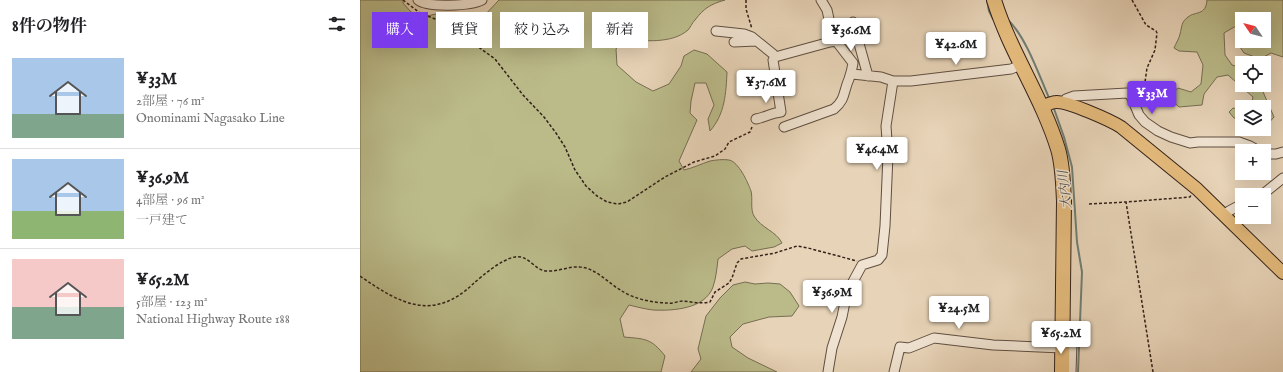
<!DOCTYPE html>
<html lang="ja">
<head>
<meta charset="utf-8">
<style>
	:root { --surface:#fff; --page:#f6f6f6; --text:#202124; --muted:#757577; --line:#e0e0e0; --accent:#7c3aed }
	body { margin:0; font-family:"IM FELL English","Noto Serif JP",serif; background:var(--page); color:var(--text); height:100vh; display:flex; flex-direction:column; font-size:15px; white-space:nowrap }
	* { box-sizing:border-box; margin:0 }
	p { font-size:13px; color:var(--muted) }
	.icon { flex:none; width:22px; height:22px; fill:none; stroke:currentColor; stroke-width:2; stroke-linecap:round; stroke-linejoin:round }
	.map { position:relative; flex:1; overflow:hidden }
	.panel { display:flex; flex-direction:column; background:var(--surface); width:360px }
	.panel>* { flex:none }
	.guide { position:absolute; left:12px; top:12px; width:380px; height:36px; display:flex; gap:8px }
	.needle { width:26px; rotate:305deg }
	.tools { position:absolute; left:875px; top:12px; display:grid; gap:8px }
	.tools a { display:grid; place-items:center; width:36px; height:36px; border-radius:0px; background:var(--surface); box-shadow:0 4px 16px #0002; font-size:20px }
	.price { position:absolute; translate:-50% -34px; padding:0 9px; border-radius:4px; background:#fff; color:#222; font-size:13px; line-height:26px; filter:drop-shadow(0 1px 2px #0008) }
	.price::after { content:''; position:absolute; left:50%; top:24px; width:12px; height:9px; margin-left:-6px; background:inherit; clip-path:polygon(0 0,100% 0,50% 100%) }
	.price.active { background:var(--accent); color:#fff }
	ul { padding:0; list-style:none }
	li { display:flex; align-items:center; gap:12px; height:100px; padding:0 12px }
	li+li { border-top:1px solid var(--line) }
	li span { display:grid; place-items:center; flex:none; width:112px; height:80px; border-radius:0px; color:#555 }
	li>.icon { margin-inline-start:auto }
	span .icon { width:48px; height:48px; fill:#fffc; stroke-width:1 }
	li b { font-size:17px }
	h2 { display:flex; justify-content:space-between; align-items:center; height:48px; padding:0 12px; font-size:17px }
	.chip { padding:0 14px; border-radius:0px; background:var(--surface); box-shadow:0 4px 16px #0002; font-size:14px; line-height:36px }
	.chip.active { background:var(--accent); color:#fff }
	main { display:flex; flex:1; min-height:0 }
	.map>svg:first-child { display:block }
</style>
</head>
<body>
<main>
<section class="panel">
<h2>8件の物件<svg class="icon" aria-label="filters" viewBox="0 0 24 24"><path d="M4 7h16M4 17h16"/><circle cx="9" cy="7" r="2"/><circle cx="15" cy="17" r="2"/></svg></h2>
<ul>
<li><span style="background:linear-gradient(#a9c7e8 70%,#7fa58c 0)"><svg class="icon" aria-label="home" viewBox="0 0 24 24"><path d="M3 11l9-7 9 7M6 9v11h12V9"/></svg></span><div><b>¥33M</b><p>2部屋 · 76 m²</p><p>Onominami Nagasako Line</p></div></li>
<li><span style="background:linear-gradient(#a9c7e8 65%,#8fb573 0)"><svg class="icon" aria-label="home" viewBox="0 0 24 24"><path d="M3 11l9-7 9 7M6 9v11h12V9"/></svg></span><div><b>¥36.9M</b><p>4部屋 · 96 m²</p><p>一戸建て</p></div></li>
<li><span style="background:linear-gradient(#f6c9c9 60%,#7fa58c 0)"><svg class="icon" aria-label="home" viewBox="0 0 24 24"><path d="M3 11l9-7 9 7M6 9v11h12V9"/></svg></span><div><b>¥65.2M</b><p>5部屋 · 123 m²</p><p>National Highway Route 188</p></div></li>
</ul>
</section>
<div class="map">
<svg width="923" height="372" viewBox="0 0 923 372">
	<rect width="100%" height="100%" fill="#e7d3b7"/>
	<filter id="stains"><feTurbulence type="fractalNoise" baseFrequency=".005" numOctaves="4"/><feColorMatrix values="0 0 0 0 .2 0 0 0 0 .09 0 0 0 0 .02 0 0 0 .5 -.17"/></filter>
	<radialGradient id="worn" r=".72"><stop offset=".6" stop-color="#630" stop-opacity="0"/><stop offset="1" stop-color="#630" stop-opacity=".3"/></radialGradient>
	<path fill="#bbbb8a" stroke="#766e52" d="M0,0H43V3L51,12L62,17L81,13L122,18L139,0H365C351,4 344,8 335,20C332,23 330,28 328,30C312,44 284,41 264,39L256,49L257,65L276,82L293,91L309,84L321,66L324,56L334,50L347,54L367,72C366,93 365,114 350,131L348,119L354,105L346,83H335L331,101L330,113L337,120L319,161L324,170C333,168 341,164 350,161C355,160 364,159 369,160C379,162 388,183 391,191C393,199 390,209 394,216C401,228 416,231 422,243L414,247L392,251L385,246L372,249L358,259C357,268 356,278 353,287C345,309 313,311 293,310C285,309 277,307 269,305L260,319L264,337C285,339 291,338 305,356L301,372H0Z
		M847,0H923V57L911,53L900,59L884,53L880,47L884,41H904V19H882V32L876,26L864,33L865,55L872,65L882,68V85H900L914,117L907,125L904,124V107H889L891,106L893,97L868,75L857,77L844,94L842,105L819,107L808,97L818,88L831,92L841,84L843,65L837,52L819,51L814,48C816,43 819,39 820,34C822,27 821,22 828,17C835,11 846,16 847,0Z
		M873,108L882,110V119L874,118L869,112Z
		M385,282L395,284L408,283L420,284L430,292L439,306L432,316L409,317L383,324L370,337L372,347L388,358L417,372H331L341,359L338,349L346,316L360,298L373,285Z"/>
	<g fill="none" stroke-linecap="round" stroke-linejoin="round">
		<path stroke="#6f7c72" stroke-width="2" d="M627,0L629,11L633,19
			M648,20C666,37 679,75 689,98
			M693,106L704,137L712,167L717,242L722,272L718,372"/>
		<defs>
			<path id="minor" d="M58,0C67,8 111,6 122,0
				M493,22L508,76
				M356,31L384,34L392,37L413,54L415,57
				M374,42L396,41
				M492,74L521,77L533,81H551L651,69L661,65
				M704,103L706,99L714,96L767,93L771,96L779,115L785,122L798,131L811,137L830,143L838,142H879L890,146L899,151
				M396,119C406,117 411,113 421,112L413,60L415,57L470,42L476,41
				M424,127L474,109C486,99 483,92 489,79C491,73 492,70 493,63L473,37L467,10L461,0
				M904,154H916L923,152
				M902,195L923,178
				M864,215L869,211L882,204
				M702,328L710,329L712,342L711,372
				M468,372L472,348L482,317L485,302L489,289L502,265L518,260L522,255L525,226L528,155L526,126L533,81
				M534,372L540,347L549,348L574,338L633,345L702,348"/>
			<path id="major" d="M681,107C685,106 691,102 696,102C707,101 750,120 761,127L837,189L923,273"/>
			<path id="highway" d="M634,0C650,52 682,97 698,149C703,166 703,184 704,201L702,372"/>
		</defs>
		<use href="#minor" stroke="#5f4e40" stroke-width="11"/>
		<use href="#major" stroke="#322119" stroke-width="14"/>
		<use href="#highway" stroke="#322119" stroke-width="16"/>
		<path stroke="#322119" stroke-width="1.5" stroke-dasharray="3 2" stroke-linecap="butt" d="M43,0L60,13L75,19L95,30L135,59L163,95L184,117L196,133L205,147L215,170L226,186L237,196L247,202L258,204L267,202L305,177L334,162L355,156L365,149L369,142L390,132L392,127
			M386,0V9L392,29
			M772,0L786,25L796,31L797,33L795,50L787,68L785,82L781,88L776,92
			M729,204L766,202
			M0,276C40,304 73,322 113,284C123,275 142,259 155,257C168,254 175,271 187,271C198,272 209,266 220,267C236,268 249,284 262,291C274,299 294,303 308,303C313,304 318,301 323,301C332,302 341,304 350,302L355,292L369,283L372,278L377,263L381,259L415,253L437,246L448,248L497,261
			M793,372L766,202L830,197L831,195"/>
		<use href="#minor" stroke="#efe2d0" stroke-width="9"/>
		<use href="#major" stroke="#e4ba7c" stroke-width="12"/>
		<use href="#highway" stroke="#e4ba7c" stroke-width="14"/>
	</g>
	<g text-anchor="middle" stroke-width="3" stroke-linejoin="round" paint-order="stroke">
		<g font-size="13" font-style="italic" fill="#504e46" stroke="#efe2d0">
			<text transform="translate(704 190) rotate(-96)" y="5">大内川</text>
		</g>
	</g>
	<rect width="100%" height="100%" filter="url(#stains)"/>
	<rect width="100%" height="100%" fill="url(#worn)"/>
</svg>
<div class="tools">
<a><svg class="needle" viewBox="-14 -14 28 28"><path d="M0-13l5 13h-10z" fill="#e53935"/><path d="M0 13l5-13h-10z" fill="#757577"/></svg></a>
<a><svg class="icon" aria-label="locate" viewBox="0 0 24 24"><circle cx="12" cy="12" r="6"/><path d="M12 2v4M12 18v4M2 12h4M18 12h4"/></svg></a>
<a><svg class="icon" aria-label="layers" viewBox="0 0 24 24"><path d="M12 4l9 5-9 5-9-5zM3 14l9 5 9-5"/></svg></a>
<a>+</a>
<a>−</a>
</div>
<b class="price" style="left:491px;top:52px">¥36.6M</b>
<b class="price" style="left:596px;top:66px">¥42.6M</b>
<b class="price" style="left:406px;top:104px">¥37.6M</b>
<b class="price active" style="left:792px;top:115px">¥33M</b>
<b class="price" style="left:517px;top:171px">¥46.4M</b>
<b class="price" style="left:472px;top:314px">¥36.9M</b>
<b class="price" style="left:599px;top:330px">¥24.5M</b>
<b class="price" style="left:701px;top:355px">¥65.2M</b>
<div class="guide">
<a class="chip active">購入</a>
<a class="chip">賃貸</a>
<a class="chip">絞り込み</a>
<a class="chip">新着</a>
</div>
</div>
</main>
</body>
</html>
